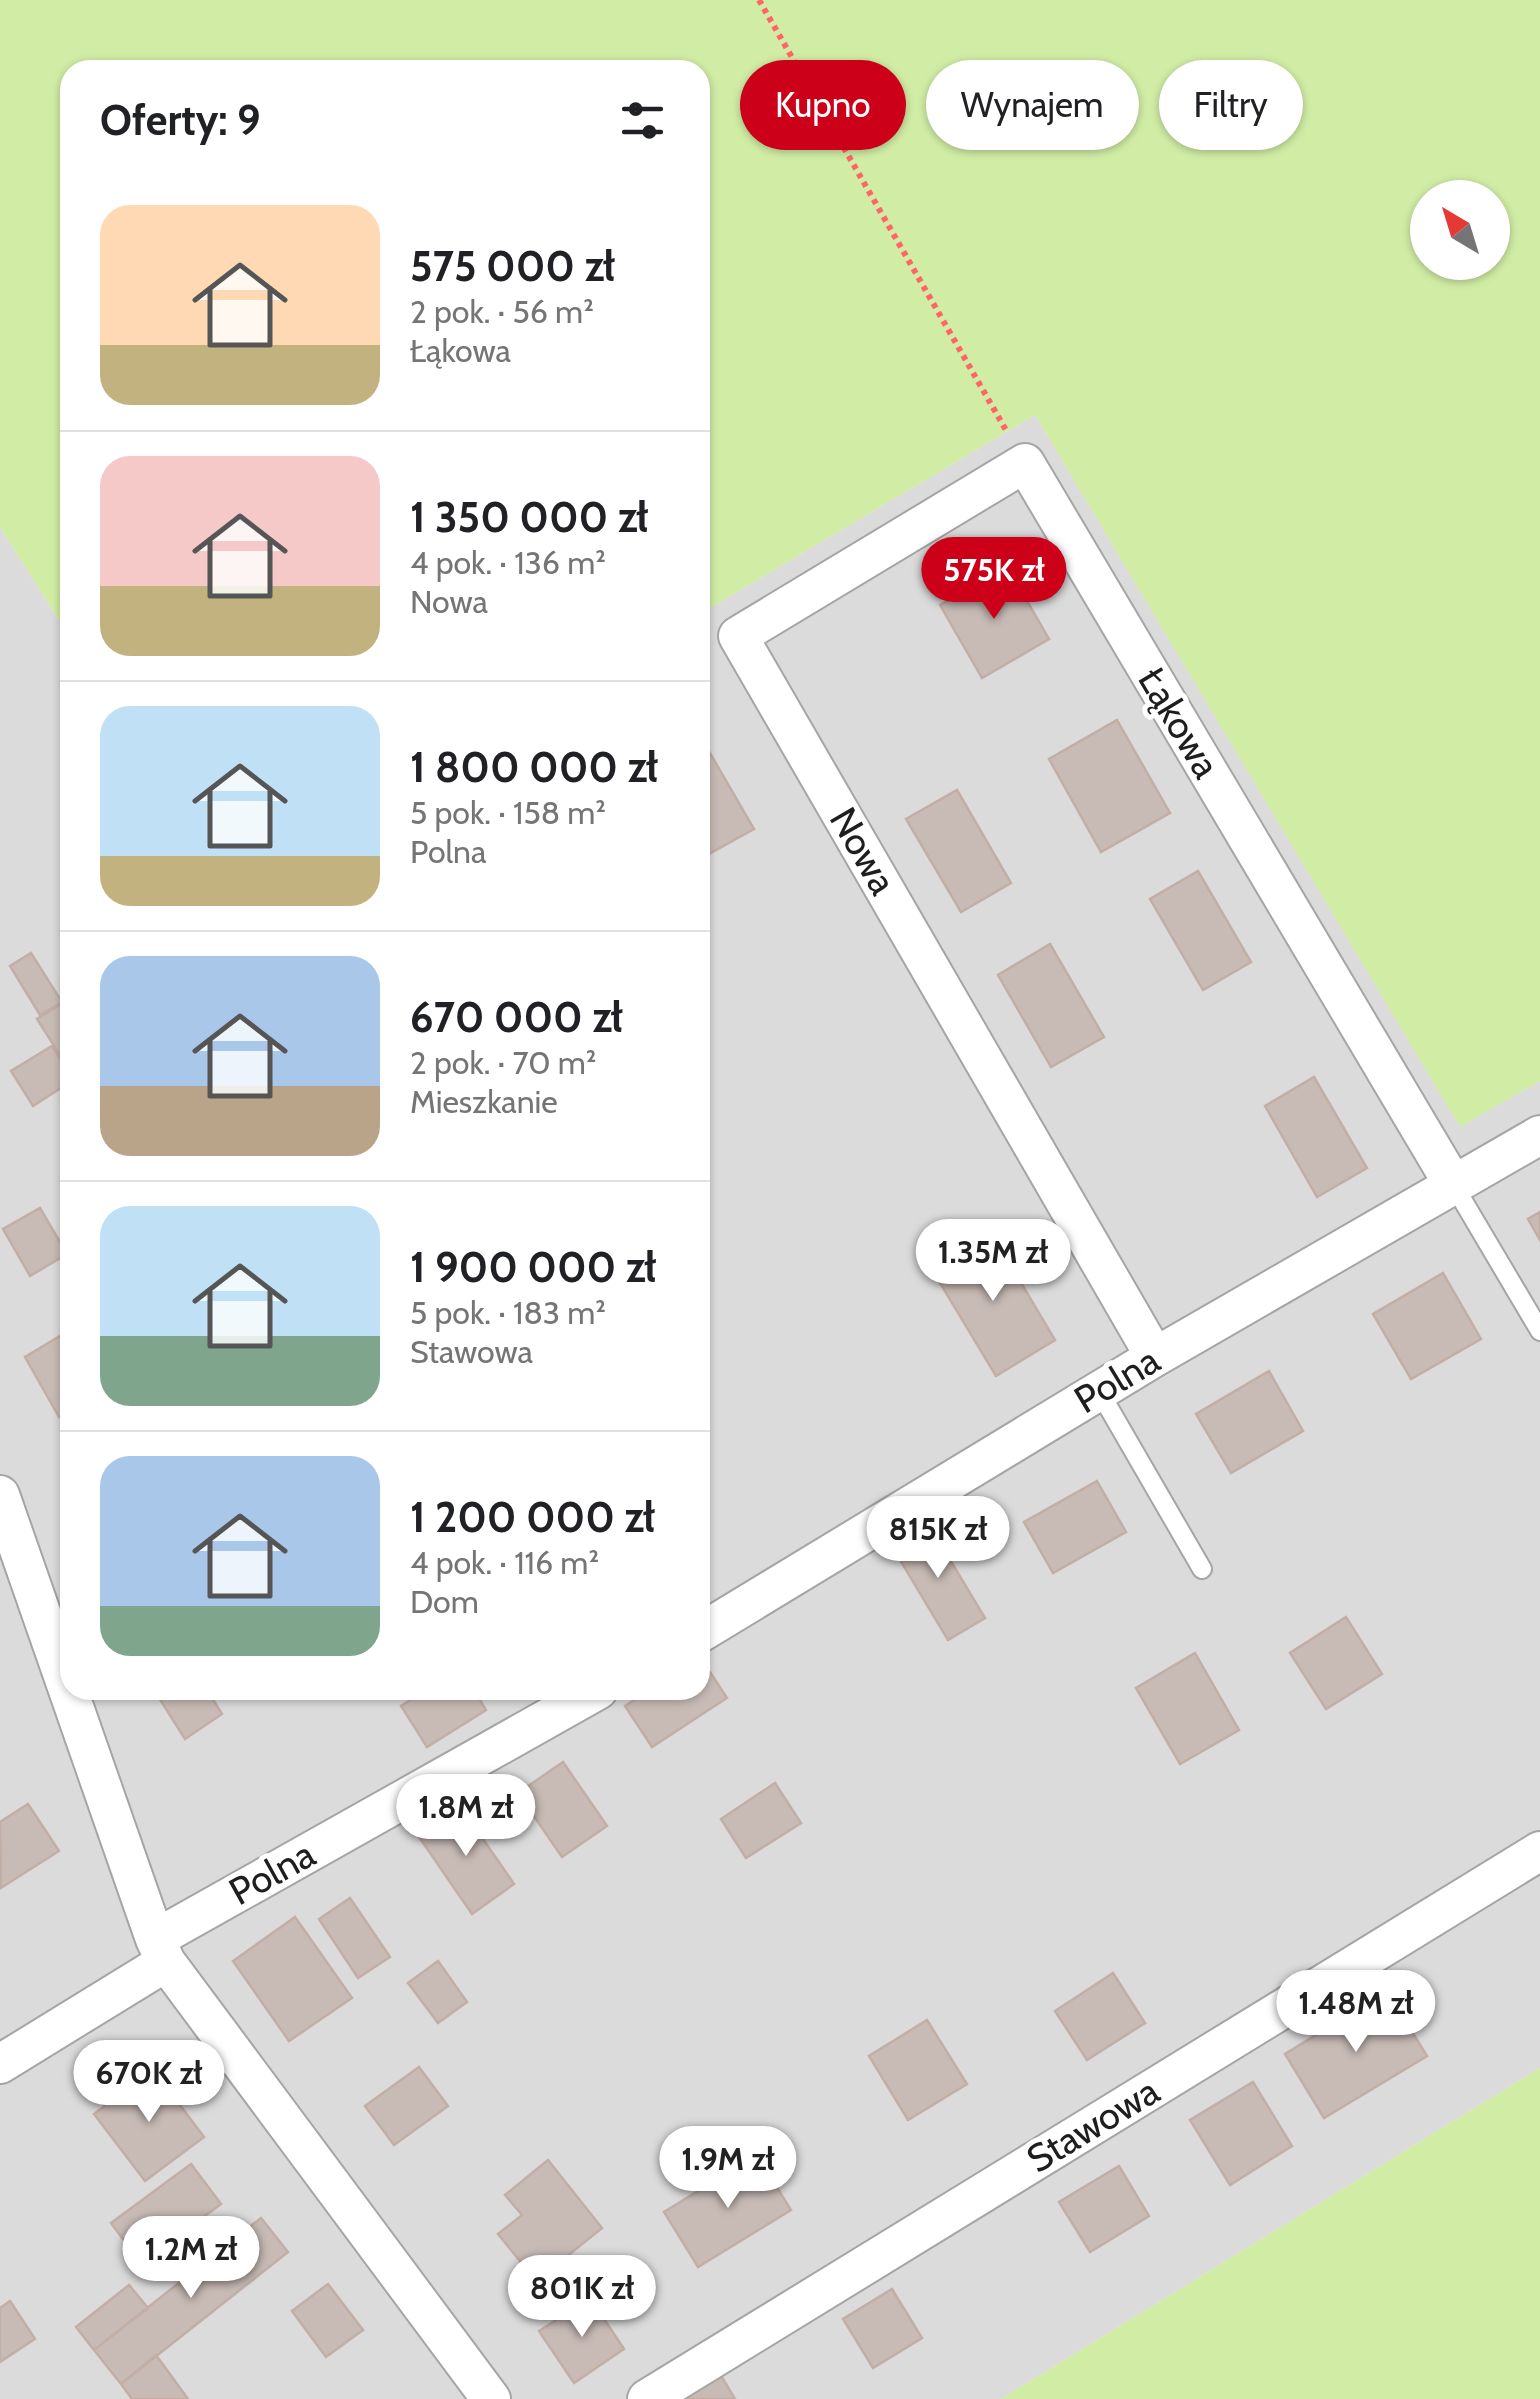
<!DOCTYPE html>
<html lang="pl">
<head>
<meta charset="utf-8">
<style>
	:root { --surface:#fff; --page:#f6f6f6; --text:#202124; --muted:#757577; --line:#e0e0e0; --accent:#cc0018 }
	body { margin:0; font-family:Cabin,sans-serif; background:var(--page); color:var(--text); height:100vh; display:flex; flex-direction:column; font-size:38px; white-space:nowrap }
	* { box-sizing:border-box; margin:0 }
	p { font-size:32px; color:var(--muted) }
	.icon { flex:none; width:55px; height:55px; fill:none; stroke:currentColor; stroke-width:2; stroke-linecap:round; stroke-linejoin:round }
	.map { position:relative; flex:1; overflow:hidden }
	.details { position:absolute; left:60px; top:60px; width:650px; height:1640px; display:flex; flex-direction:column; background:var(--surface); border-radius:30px; box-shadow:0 2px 8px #0004 }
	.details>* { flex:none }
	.guide { position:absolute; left:740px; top:60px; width:650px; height:90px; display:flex; gap:20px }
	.needle { width:65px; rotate:322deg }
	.tools { position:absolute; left:1410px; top:180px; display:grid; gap:20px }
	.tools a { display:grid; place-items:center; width:100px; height:100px; border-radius:50%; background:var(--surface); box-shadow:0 2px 8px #0004; font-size:50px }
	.price { position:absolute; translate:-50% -85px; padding:0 22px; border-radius:35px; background:#fff; color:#222; font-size:32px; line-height:65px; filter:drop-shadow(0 2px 5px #0008) }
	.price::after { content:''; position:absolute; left:50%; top:60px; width:30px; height:22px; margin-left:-15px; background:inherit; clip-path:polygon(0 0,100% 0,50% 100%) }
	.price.selected { background:var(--accent); color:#fff }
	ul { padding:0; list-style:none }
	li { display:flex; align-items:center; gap:30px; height:250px; padding:0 40px }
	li+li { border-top:2px solid var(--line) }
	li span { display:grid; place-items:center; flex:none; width:280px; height:200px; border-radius:30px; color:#555 }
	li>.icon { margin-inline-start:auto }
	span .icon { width:120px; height:120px; fill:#fffc; stroke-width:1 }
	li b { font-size:42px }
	h2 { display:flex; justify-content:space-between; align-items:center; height:120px; padding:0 40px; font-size:42px }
	.chip { padding:0 35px; border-radius:45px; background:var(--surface); box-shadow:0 2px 8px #0004; font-size:35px; line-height:90px }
	.chip.selected { background:var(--accent); color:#fff }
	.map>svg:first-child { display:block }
</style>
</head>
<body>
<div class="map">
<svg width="1540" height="2399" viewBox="0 0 1540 2399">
	<rect width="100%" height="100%" fill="#f0eae3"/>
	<path fill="#dcdbdb" d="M1035,415L1460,1126L1540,1081V2068L1001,2399H0V527L70,638V1690H700V614Z"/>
	<path fill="#d1eda5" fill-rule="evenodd" d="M0,0H1540V1081L1460,1127L1035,415L700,614V70H70V638L0,527ZM1428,198H1492V262H1428Z
		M1540,2068V2399H1001Z"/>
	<path fill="#c8bbb6" stroke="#c2aea4" stroke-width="2.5" d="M1007,566L1049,639L982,678L940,605Z
		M1117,720L1170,813L1101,852L1049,759Z
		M703,741L754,829L700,859V743Z
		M957,790L1011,883L961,912L906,819Z
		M1198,871L1251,962L1203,990L1150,899Z
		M1050,944L1104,1037L1051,1067L998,975Z
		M31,953L62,1002L40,1015L10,966Z
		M70,999V1071L37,1019Z
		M52,1046L70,1074V1082L33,1106L11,1071Z
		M1314,1077L1367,1168L1317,1197L1265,1106Z
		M40,1208L67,1254L30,1276L3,1229Z
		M1540,1212V1240L1528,1219Z
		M991,1232L1055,1340L996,1376L931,1268Z
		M1443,1273L1481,1339L1411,1379L1373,1314Z
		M70,1330V1410L59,1417L25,1357Z
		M1269,1371L1303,1431L1231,1473L1196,1414Z
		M1097,1481L1126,1532L1053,1573L1024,1522Z
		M928,1523L985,1618L948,1640L891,1545Z
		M1346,1617L1382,1674L1326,1709L1290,1653Z
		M1195,1653L1239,1730L1180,1764L1136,1688Z
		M700,1657L727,1698L652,1747L625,1706L649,1690H700Z
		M154,1690H207L222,1714L185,1739Z
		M427,1690H474L486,1710L427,1747L401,1706Z
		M563,1762L607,1826L562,1857L518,1793Z
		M775,1783L801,1823L746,1858L721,1819Z
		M28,1804L59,1851L1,1888L0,1822Z
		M459,1804L514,1884L472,1914L417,1834Z
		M350,1898L390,1957L358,1978L319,1919Z
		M295,1917L352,1998L289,2041L233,1961Z
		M438,1961L467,2002L438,2023L408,1983Z
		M1113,1973L1145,2023L1087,2060L1055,2011Z
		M1387,1991L1427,2056L1324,2118L1285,2054Z
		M927,2020L967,2084L908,2120L869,2056Z
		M419,2067L448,2106L394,2145L365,2106Z
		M153,2069L204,2137L145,2181L94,2114Z
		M1253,2082L1292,2146L1230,2185L1190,2120Z
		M757,2155L791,2210L698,2267L664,2212Z
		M548,2160L602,2228L536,2281L498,2234L522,2215L505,2195Z
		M191,2164L221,2204L141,2263L111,2223Z
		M1119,2166L1149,2216L1090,2252L1059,2202Z
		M261,2218L288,2252L121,2384L94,2350Z
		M328,2284L363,2330L326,2357L292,2311Z
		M129,2285L148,2308L94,2350L76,2327Z
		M892,2289L922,2338L873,2368L843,2319Z
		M590,2298L624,2349L574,2383L539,2331Z
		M10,2301L35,2339L0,2362V2308Z
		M156,2355L188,2399H132L121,2384Z
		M720,2374L735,2399H680Z"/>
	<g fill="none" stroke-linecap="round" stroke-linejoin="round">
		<defs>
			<path id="service" d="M1453,1184L1540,1331
				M1099,1391L1202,1569"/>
			<path id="minor" d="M1155,1357L738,636L1025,463L1453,1184
				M0,1495L155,1939L166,1962L491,2399
				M700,1633L1155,1357L1540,1135
				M155,1939L598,1690
				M0,2064L166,1962
				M647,2399L1540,1851"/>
		</defs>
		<use href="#service" stroke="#a5a5a5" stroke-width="22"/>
		<use href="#minor" stroke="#a5a5a5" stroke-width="42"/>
		<path stroke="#ff6567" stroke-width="6" stroke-dasharray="5 5" stroke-linecap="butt" d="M759,0L1007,432"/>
		<use href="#service" stroke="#fff" stroke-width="18"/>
		<use href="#minor" stroke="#fff" stroke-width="38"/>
	</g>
	<g text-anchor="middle" stroke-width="10" stroke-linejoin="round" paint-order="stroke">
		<g font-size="38" fill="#1e1e1e" stroke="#fff">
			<text transform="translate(1179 723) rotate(59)" y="13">Łąkowa</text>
			<text transform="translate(863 851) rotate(60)" y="13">Nowa</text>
			<text transform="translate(1117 1380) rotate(-31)" y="13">Polna</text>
			<text transform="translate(272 1873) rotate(-29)" y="13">Polna</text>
			<text transform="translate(1093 2125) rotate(-31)" y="13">Stawowa</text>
		</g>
	</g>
</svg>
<div class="tools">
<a><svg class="needle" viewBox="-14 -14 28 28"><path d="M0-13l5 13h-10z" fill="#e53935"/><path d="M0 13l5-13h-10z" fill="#757577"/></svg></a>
</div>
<b class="price selected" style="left:994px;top:622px">575K zł</b>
<b class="price" style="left:993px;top:1304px">1.35M zł</b>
<b class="price" style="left:938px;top:1581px">815K zł</b>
<b class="price" style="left:466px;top:1859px">1.8M zł</b>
<b class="price" style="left:1356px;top:2055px">1.48M zł</b>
<b class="price" style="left:149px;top:2125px">670K zł</b>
<b class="price" style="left:728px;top:2211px">1.9M zł</b>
<b class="price" style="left:191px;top:2301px">1.2M zł</b>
<b class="price" style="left:582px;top:2340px">801K zł</b>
<div class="guide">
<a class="chip selected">Kupno</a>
<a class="chip">Wynajem</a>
<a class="chip">Filtry</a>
</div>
<section class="details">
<h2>Oferty: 9<svg class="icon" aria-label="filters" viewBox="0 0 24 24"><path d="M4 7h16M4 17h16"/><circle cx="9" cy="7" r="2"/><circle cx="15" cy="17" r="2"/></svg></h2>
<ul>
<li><span style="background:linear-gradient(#ffd9b3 70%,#c2b280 0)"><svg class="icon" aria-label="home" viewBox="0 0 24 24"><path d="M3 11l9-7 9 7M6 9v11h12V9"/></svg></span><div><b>575 000 zł</b><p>2 pok. · 56 m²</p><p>Łąkowa</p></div></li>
<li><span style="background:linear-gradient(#f6c9c9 65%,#c2b280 0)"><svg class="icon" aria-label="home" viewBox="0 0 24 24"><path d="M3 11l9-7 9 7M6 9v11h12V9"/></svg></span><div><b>1 350 000 zł</b><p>4 pok. · 136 m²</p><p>Nowa</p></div></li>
<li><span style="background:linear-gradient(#bfe0f5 75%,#c2b280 0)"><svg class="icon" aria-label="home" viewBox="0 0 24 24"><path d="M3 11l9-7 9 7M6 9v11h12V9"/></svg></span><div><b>1 800 000 zł</b><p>5 pok. · 158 m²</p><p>Polna</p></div></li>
<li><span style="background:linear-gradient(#a9c7e8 65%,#b9a48a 0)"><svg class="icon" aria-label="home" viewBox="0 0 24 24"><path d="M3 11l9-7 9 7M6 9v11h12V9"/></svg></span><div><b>670 000 zł</b><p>2 pok. · 70 m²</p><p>Mieszkanie</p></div></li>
<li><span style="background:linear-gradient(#bfe0f5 65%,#7fa58c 0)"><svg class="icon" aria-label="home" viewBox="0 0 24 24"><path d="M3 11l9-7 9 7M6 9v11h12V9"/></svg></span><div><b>1 900 000 zł</b><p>5 pok. · 183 m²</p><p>Stawowa</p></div></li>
<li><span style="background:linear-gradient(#a9c7e8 75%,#7fa58c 0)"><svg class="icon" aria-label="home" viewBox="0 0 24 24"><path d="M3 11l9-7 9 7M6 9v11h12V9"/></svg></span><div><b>1 200 000 zł</b><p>4 pok. · 116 m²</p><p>Dom</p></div></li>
</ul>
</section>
</div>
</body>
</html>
